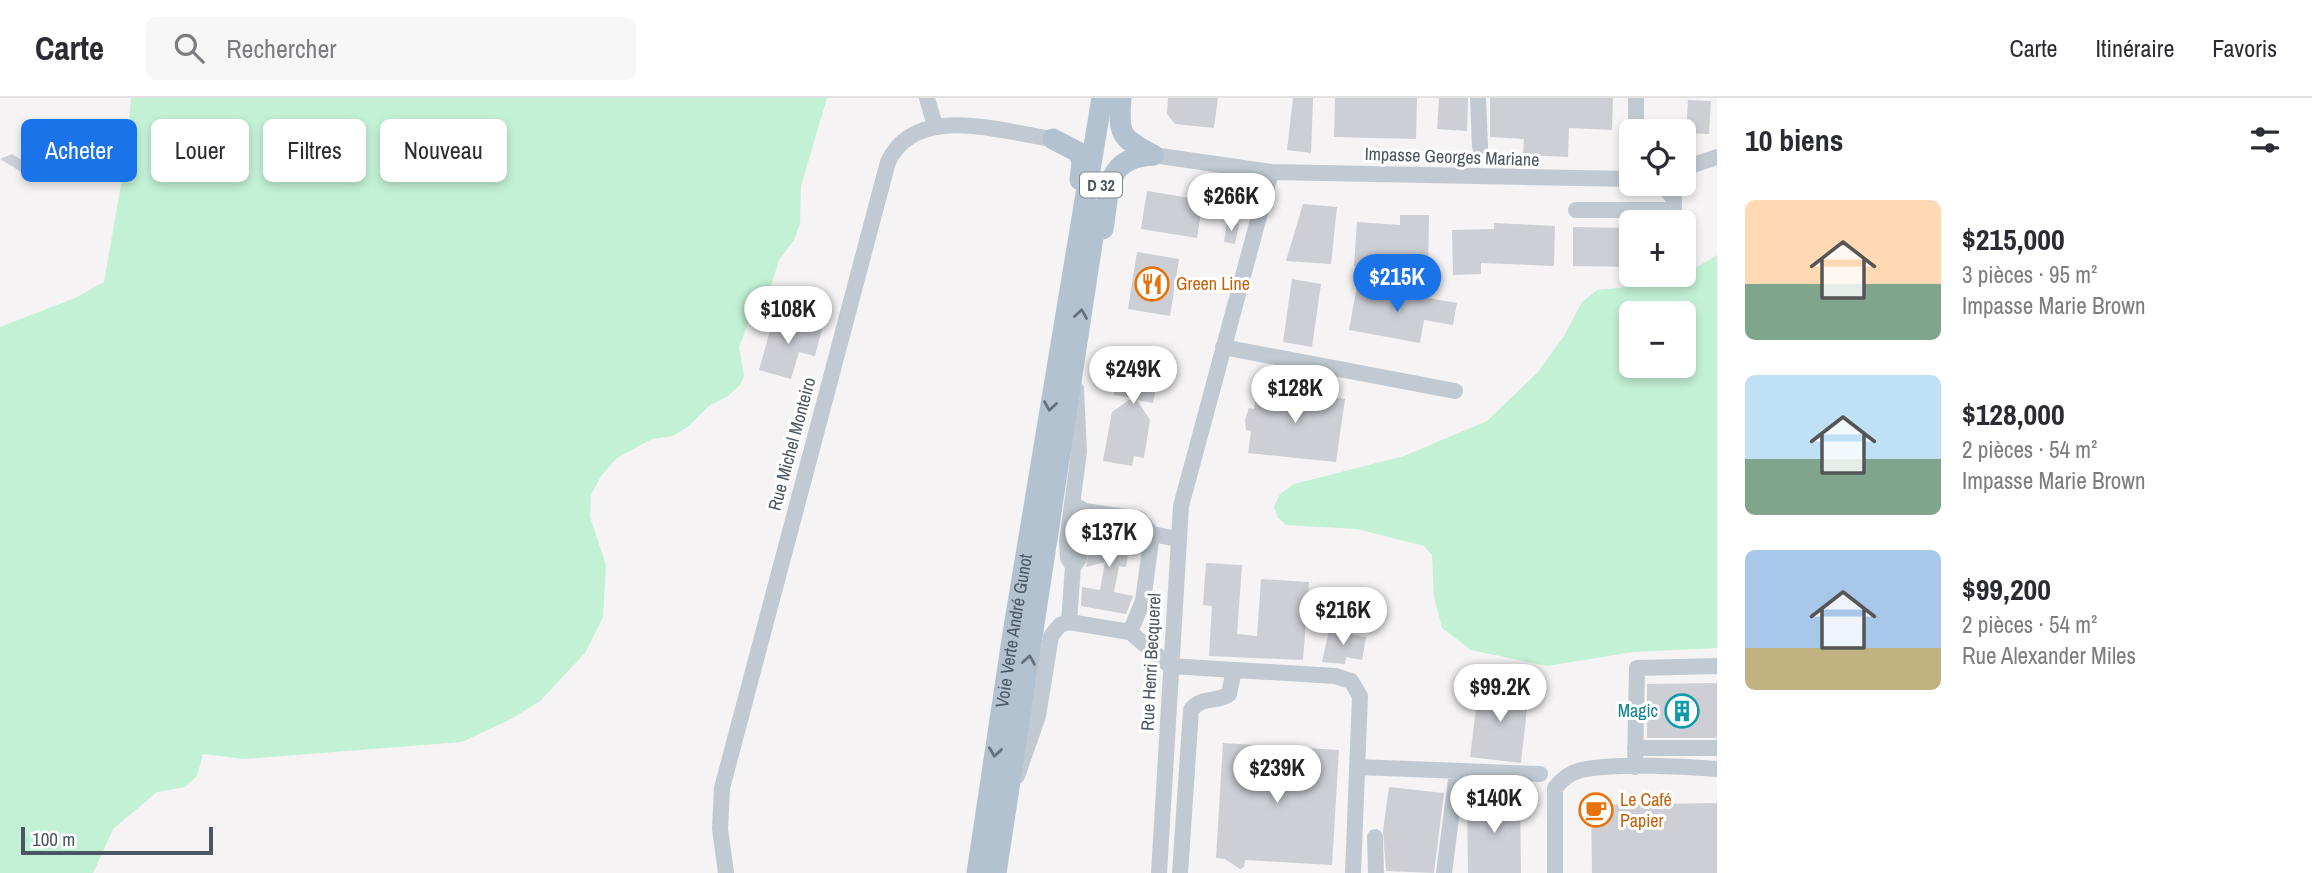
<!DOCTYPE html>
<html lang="fr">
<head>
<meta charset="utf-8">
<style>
	:root { --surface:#fff; --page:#f7f7f7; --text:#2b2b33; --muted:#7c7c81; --line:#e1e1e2; --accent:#1a73e8 }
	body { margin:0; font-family:"Archivo Narrow",sans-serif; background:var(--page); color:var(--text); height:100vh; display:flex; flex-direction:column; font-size:26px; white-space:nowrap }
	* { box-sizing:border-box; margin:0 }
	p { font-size:23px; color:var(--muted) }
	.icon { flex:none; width:38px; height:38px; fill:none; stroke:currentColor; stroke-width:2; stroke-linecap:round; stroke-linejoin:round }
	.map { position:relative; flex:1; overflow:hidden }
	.panel { display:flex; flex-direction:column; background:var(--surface); width:595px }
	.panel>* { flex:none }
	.banner { position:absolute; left:21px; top:21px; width:665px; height:63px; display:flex; gap:14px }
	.controls { position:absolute; left:1619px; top:21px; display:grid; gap:14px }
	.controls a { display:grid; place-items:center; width:77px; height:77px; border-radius:10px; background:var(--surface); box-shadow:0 4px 10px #0003; font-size:35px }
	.scale { position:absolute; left:21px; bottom:18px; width:192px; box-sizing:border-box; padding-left:7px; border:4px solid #4a5661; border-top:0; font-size:19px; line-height:24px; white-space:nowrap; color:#4a5661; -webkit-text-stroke:5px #fff; paint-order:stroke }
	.price { position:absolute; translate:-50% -60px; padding:0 16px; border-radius:24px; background:#fff; color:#222; font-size:23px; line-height:46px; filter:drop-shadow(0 2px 4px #0008) }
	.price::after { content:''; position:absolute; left:50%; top:42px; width:21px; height:16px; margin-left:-10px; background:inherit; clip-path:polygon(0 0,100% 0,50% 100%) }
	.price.active { background:var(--accent); color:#fff }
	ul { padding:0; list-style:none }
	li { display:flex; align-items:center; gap:21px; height:175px; padding:0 28px }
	li span { display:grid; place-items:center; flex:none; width:196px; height:140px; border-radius:10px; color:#555 }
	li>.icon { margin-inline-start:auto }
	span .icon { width:84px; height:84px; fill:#fffc; stroke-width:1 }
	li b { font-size:30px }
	h2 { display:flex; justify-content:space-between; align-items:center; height:84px; padding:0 28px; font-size:30px }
	.tag { padding:0 24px; border-radius:10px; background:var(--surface); box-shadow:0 4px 10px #0003; font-size:24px; line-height:63px }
	.tag.active { background:var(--accent); color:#fff }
	header { display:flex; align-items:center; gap:42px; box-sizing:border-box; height:98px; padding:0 35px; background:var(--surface); border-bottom:2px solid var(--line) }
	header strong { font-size:33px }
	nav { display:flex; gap:38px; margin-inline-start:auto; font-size:24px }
	.search { width:490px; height:63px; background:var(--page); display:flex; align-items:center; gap:18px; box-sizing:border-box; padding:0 24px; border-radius:10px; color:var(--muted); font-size:26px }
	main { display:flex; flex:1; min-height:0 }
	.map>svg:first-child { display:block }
</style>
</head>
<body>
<header>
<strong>Carte</strong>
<div class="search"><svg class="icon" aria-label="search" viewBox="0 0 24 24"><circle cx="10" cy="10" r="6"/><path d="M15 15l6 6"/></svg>Rechercher</div>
<nav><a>Carte</a><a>Itinéraire</a><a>Favoris</a></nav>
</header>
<main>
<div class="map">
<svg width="1717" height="775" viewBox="0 0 1717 775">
	<rect width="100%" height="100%" fill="#f5f3f3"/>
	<path fill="#c3f1d5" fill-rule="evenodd" d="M131,0H827L801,88L800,125L794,142L779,162L766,204L750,221L739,249L744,277L741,286L728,298L709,308L689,328L673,338L652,341L617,360L601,378L591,397L590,419L606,467L603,519L585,555L540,603L513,620L462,644L244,661L203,656L197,678L185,689L157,694L113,731L93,775H0V229L75,200L104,184L127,52Z
		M1717,157V550L1633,554L1547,568L1471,552L1442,530L1434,499L1432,457L1424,448L1357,431L1286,427L1278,420L1274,409L1280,396L1294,386L1404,358L1487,323L1538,274L1564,238L1582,204L1597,192L1659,186L1684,177ZM1631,215H1684V268H1631Z"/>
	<path fill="#cdcfd5" d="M1168,0H1218L1214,30L1175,26L1167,16Z
		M1293,0H1313L1311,55L1287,52Z
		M1335,0H1417L1416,41L1334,39Z
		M1439,0H1468L1467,33L1437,31Z
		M1490,0H1613L1612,32L1569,30L1568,59L1523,57L1524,41L1490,39Z
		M1688,2L1711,3L1709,36L1686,35Z
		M12,56L41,74L36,83L0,61Z
		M1147,93L1203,102L1197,140L1141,131Z
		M1303,106L1337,109L1331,166L1286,163Z
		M1400,117H1429L1428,175H1399V171L1354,168L1357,124L1400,127Z
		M1227,124L1239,126L1235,146L1224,144Z
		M1494,125L1555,128L1554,168L1481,165V176L1453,177L1452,132L1494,131Z
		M1573,129L1631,130V169L1573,168Z
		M1137,154L1179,161L1170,218L1128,211Z
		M1292,181L1321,186L1312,249L1283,244Z
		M1357,188L1457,205L1453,227L1424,222L1420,245L1349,232Z
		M774,218L822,231L815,258L799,254L791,281L759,272Z
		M1133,248L1162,253L1153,305L1137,302L1150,322L1144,360L1134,358L1132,368L1103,363L1112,314L1132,300L1114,297L1122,256L1131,257Z
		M1257,289L1345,301L1336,364L1248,355L1251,333L1246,332L1245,321L1249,310L1254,311Z
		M1094,428L1132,434L1131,442L1138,443L1135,458L1128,457L1126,469L1119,468L1114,494L1133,498L1126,516L1081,508L1082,489L1100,492L1105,464L1086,469Z
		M1206,465L1242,467L1237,536L1257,538L1261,481L1309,484L1303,562L1209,558L1212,508L1203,507Z
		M1329,532L1366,539L1362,562L1346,559L1345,566L1322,564Z
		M1717,585V640H1647V586Z
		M1479,587L1529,592L1521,665L1470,659Z
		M1223,645L1339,652L1332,767L1245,762L1244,769L1240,771L1225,761L1216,760Z
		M1389,689L1444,695L1434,775L1386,773L1383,733Z
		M1520,698L1521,775H1468L1467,699Z
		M1717,705V775H1592L1591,707Z"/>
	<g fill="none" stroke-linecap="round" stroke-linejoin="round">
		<path stroke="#c1cad2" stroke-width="16" d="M927,0L935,28
			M1478,0L1480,49
			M1636,33V0
			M1153,57L1271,74L1631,81
			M1684,70L1717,59
			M1576,112H1674V101L1662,86
			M1223,249L1455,293
			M1085,413L1140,421L1152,436
			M1073,468L1079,461L1085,413L1076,408
			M1069,524L1130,534
			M1170,568L1335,578L1351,583L1360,598L1353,775
			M1170,568L1130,534L1143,503L1152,436L1177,441
			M1635,650H1717
			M1357,669L1540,676
			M1635,669L1637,570L1717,568
			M1017,678L1038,618L1051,538L1060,527L1069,524L1073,468L1068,460L1067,444L1079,354L1076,291
			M1375,739L1376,775
			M726,775L720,731L722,690L888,64C916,4 1001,34 1053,41
			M1159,775L1181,408L1271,74
			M1180,775L1191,612C1201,598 1217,605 1229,596L1234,572
			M1444,775L1457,674
			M1555,775V690C1562,681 1569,675 1581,672C1616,665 1681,668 1717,671"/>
		<g stroke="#b3c2d1" stroke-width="21">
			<path d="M1121,0C1118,36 1120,40 1153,57"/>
			<path d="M1053,41L1078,54L1082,63L1080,82"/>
			<path d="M1103,131C1110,91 1104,60 1153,57"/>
			<path id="s1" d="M977,775L1013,535L1102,0"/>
			<path d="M996,775L1097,113"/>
		</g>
	</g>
	<defs><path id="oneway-chevron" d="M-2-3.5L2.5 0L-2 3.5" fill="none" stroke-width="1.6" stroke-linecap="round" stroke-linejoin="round" transform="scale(1.75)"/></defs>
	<g stroke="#64717d">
		<use href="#oneway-chevron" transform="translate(1081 216) rotate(-81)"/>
		<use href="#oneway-chevron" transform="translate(1050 308) rotate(99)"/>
		<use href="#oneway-chevron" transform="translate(1029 562) rotate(-81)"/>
		<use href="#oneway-chevron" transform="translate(995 654) rotate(98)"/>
	</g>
	<defs>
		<symbol id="restaurant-ring" viewBox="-11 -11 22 22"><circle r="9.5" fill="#fff" stroke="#e8710a" stroke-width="1.5"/><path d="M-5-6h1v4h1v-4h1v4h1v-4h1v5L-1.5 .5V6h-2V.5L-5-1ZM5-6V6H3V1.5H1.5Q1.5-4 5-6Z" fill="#e8710a"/></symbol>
		<symbol id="building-ring" viewBox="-11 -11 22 22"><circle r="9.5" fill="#fff" stroke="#0f9aa8" stroke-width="1.5"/><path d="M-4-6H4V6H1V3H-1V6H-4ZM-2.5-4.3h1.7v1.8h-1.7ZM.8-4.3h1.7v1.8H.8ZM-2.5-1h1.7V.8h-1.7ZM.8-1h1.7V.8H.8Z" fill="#0f9aa8"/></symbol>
		<symbol id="cafe-ring" viewBox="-11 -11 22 22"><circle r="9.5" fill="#fff" stroke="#e8710a" stroke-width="1.5"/><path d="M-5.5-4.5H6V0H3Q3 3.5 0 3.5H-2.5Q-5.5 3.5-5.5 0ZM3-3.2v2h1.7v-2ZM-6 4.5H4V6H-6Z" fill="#e8710a"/></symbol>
	</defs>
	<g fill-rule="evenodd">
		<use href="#restaurant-ring" x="1133" y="167" width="38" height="38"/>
		<use href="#building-ring" x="1663" y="594" width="38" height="38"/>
		<use href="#cafe-ring" x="1577" y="693" width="38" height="38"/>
	</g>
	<g text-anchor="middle" stroke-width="6" stroke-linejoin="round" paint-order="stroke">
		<rect fill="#fff" stroke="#808990" stroke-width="2" x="1080" y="74.5" width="42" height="25" rx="5"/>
		<g font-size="16" font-weight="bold" fill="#4a5661">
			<text x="1101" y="93">D 32</text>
		</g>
		<g font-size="18" fill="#4a5661" stroke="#fff">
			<text transform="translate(1452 59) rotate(2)" y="6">Impasse Georges Mariane</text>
			<text transform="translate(792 346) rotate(-75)" y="6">Rue Michel Monteiro</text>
			<text dy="6" stroke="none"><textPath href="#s1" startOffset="245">Voie Verte André Gunot</textPath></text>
			<text transform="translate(1151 564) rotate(-87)" y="6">Rue Henri Becquerel</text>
		</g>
		<g font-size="18" fill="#c56008" stroke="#fff" text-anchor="start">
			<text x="1176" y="192">Green Line</text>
			<text x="1620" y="708">Le Café<tspan x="1620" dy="21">Papier</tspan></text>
		</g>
		<g font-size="18" fill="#0d838f" stroke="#fff" text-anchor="end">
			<text x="1658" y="619">Magic</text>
		</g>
	</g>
</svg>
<div class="controls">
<a><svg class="icon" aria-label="locate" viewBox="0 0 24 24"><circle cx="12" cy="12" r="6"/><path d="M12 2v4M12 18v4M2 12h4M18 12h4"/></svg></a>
<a>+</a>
<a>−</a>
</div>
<div class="scale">100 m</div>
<b class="price" style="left:1231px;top:135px">$266K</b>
<b class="price active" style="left:1397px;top:216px">$215K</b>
<b class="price" style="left:788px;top:248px">$108K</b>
<b class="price" style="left:1133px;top:308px">$249K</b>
<b class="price" style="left:1295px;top:327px">$128K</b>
<b class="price" style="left:1109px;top:471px">$137K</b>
<b class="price" style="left:1343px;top:549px">$216K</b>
<b class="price" style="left:1500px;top:626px">$99.2K</b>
<b class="price" style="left:1277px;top:707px">$239K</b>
<b class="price" style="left:1494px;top:737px">$140K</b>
<div class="banner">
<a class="tag active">Acheter</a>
<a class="tag">Louer</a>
<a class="tag">Filtres</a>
<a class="tag">Nouveau</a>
</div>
</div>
<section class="panel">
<h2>10 biens<svg class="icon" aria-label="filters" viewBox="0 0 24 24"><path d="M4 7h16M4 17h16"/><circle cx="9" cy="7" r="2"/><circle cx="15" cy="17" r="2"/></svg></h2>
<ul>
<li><span style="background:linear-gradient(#ffd9b3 60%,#7fa58c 0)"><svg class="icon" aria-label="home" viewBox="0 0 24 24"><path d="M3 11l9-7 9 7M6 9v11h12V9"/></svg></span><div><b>$215,000</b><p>3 pièces · 95 m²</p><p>Impasse Marie Brown</p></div></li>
<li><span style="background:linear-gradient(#bfe0f5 60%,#7fa58c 0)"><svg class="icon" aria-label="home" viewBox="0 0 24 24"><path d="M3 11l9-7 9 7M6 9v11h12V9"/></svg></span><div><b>$128,000</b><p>2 pièces · 54 m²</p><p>Impasse Marie Brown</p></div></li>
<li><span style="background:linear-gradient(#a9c7e8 70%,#c2b280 0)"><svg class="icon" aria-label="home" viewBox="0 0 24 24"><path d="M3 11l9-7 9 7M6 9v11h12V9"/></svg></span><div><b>$99,200</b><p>2 pièces · 54 m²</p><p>Rue Alexander Miles</p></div></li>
</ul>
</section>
</main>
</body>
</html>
